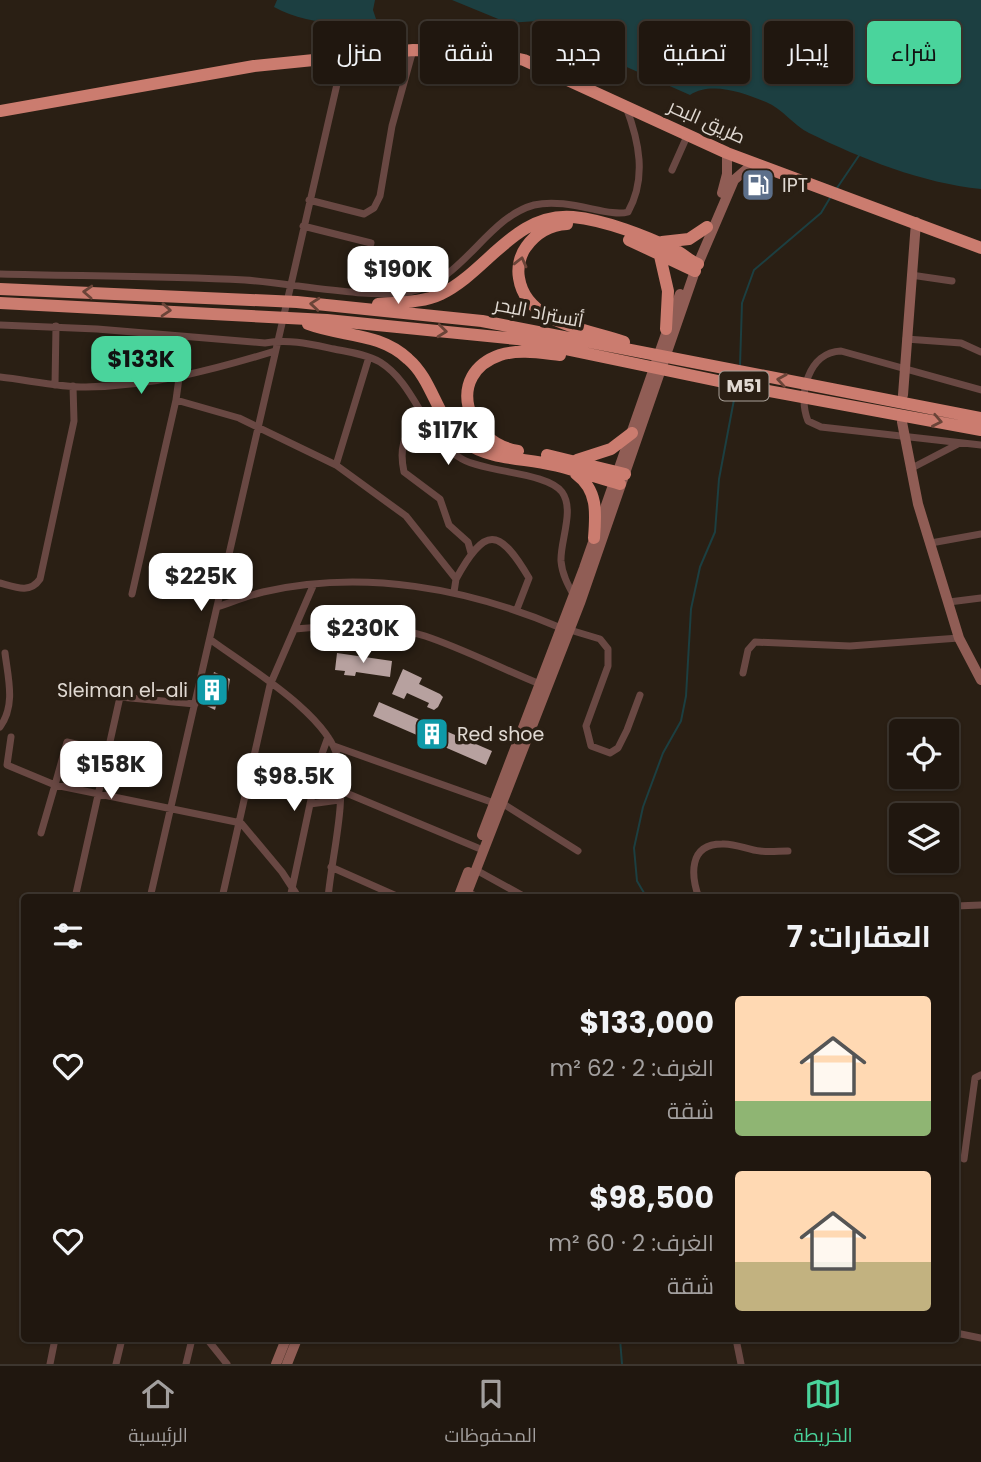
<!DOCTYPE html>
<html lang="ar">
<head>
<meta charset="utf-8">
<style>
	:root { --surface:#20170f; --page:#2d241d; --text:#f1f3f6; --muted:#a29f9e; --line:#3d362f; --accent:#4ad49c }
	body { margin:0; font-family:Poppins,Cairo,sans-serif; background:var(--page); color:var(--text); direction:rtl; height:100vh; display:flex; flex-direction:column; font-size:26px; white-space:nowrap }
	* { box-sizing:border-box; margin:0 }
	p { font-size:23px; color:var(--muted) }
	.icon { flex:none; width:38px; height:38px; fill:none; stroke:currentColor; stroke-width:2; stroke-linecap:round; stroke-linejoin:round }
	.map { position:relative; flex:1; overflow:hidden; direction:ltr }
	.sheet { position:absolute; left:21px; top:894px; width:938px; height:448px; display:flex; flex-direction:column; background:var(--surface); border-radius:7px; box-shadow:0 2px 5px #0004,0 0 0 2px var(--line); direction:rtl }
	.sheet>* { flex:none }
	.guide { position:absolute; left:21px; top:21px; width:940px; height:63px; direction:rtl; display:flex; gap:14px }
	.fabs { position:absolute; left:889px; top:719px; display:grid; gap:14px }
	.fabs a { display:grid; place-items:center; width:70px; height:70px; border-radius:7px; background:var(--surface); box-shadow:0 2px 5px #0004,0 0 0 2px var(--line); font-size:35px }
	.price { position:absolute; translate:-50% -60px; padding:0 16px; border-radius:14px; background:#fff; color:#222; font-size:23px; line-height:46px; filter:drop-shadow(0 2px 4px #0008) }
	.price::after { content:''; position:absolute; left:50%; top:42px; width:21px; height:16px; margin-left:-10px; background:inherit; clip-path:polygon(0 0,100% 0,50% 100%) }
	.price.on { background:var(--accent); color:#111 }
	ul { padding:0; list-style:none }
	li { display:flex; align-items:center; gap:21px; height:175px; padding:0 28px }
	li span { display:grid; place-items:center; flex:none; width:196px; height:140px; border-radius:7px; color:#555 }
	li>.icon { margin-inline-start:auto }
	span .icon { width:84px; height:84px; fill:#fffc; stroke-width:1 }
	li b { font-size:30px }
	h2 { display:flex; justify-content:space-between; align-items:center; height:84px; padding:0 28px; font-size:30px }
	.tag { padding:0 24px; border-radius:7px; background:var(--surface); box-shadow:0 2px 5px #0004,0 0 0 2px var(--line); font-size:24px; line-height:63px }
	.tag.on { background:var(--accent); color:#111 }
	.menu { display:flex; justify-content:space-around; align-items:center; height:98px; border-top:2px solid var(--line); background:var(--surface); font-size:19px; color:var(--muted) }
	.menu a { display:grid; justify-items:center; gap:4px }
	.menu .on { color:var(--accent) }
	.map>svg:first-child { display:block }
</style>
</head>
<body>
<div class="map">
<svg width="981" height="1364" viewBox="0 0 981 1364">
	<rect width="100%" height="100%" fill="#2a1f14"/>
	<path fill="#1c3f41" d="M277,0H375L373,10L376,19C343,27 303,23 274,7Z
		M452,0H981V189C922,183 862,159 809,133C793,125 783,109 766,102C743,93 712,81 690,95L604,57C582,58 576,48 567,29L537,21L508,23Z"/>
	<g fill="none" stroke-linecap="round" stroke-linejoin="round">
		<path stroke="#1c3f41" stroke-width="2" d="M837,188L860,154
			M740,366L742,303L754,270L821,213L830,198
			M647,898L637,881L634,848L643,807L663,753L681,721L686,696L691,609L700,567L715,532L719,479L736,389
			M620,1339L622,1364"/>
	</g>
	<path fill="#b7a19f" d="M337,653L392,661L390,677L356,672L355,676L344,675L345,671L335,670Z
		M403,669L422,678L419,684L440,694L443,697L438,707L434,710L427,707L429,703L407,693L404,699L392,694Z
		M214,672L230,679L228,692L220,690L215,710L201,703L208,675L213,676Z
		M379,702L492,751L486,765L373,716Z"/>
	<g fill="none" stroke-linecap="round" stroke-linejoin="round">
		<path stroke="#694843" stroke-width="7" d="M672,170L688,134
			M309,200L364,214L374,208L380,196L392,126L413,50
			M303,226L371,243L355,290
			M0,274C81,276 164,276 245,280C291,283 367,299 409,292C463,282 486,218 534,205C568,197 609,218 628,212C647,178 639,141 626,107
			M911,275L952,281
			M0,325L97,329L265,343C290,339 310,344 334,349C349,352 366,354 380,362C417,385 424,438 462,459C487,473 547,472 562,492C575,510 560,541 561,561C562,574 568,585 574,596
			M906,339L961,343L981,352
			M0,377C28,380 57,387 86,387C152,386 213,370 275,351
			M179,378L176,400L239,418L336,465L406,516L456,579L454,592
			M55,385L56,326
			M981,390L841,351C809,352 797,394 808,421L821,427L981,445
			M426,419C403,429 399,449 404,472L440,499L449,525L468,542L471,553
			M336,465L369,357
			M910,469L958,444
			M931,543L981,534
			M456,579C485,526 499,527 529,578L517,609
			M0,583C15,587 30,594 40,579L74,421L73,386
			M132,594L176,400
			M949,602L981,598
			M217,607C232,602 247,596 263,592C363,569 468,588 561,628
			M295,629C337,625 383,622 425,636C464,649 502,669 540,684
			M570,630L600,639L608,649V666L586,726L591,746L610,753L618,748L627,730L640,695
			M211,640C246,666 329,715 338,759C347,802 332,854 328,898
			M743,673L748,650L755,642L850,646L959,638
			M0,727C16,705 8,678 5,653
			M11,737L7,765L55,785L41,833
			M334,746L494,803
			M107,751L67,742L55,785L241,823L282,872L299,898
			M339,790L478,848
			M502,803L578,851
			M310,804L339,800
			M331,867L401,898
			M476,870L527,898
			M468,892L479,898
			M75,898L120,697L195,704
			M150,898L343,58
			M222,898L270,685L313,586
			M290,898L319,762L328,737
			M699,898C691,876 688,844 722,844C735,843 748,850 760,851C769,852 779,851 788,851
			M956,906L981,905
			M964,1159L975,1078L981,1075
			M956,1333L981,1338
			M207,1339L227,1364
			M736,1339L741,1364
			M50,1364L55,1339
			M116,1364L122,1339
			M186,1364L192,1339"/>
		<path stroke="#905d55" stroke-width="10" d="M722,193L727,174V153
			M903,395L916,222
			M902,422L918,504L959,638L981,680
			M482,835L584,568L680,294
			M458,898L468,872
			M465,898L580,603L695,271L734,180L748,168L760,167
			M276,1364L286,1339
			M287,1364L297,1339"/>
		<path stroke="#cb7c6f" stroke-width="12" d="M0,111L254,66L413,50L481,51L524,60L727,153L981,248
			M567,224C550,225 536,233 526,247C520,255 517,268 519,278C526,324 588,329 624,342
			M629,240L695,271
			M662,242L689,239L707,227
			M660,256L668,291L666,329
			M0,289L297,302L482,321L981,418
			M0,303L327,320L517,339L747,387L981,430
			M378,304C399,302 422,303 441,294C487,272 515,212 573,217C605,220 646,236 675,250C684,254 689,261 698,264
			M308,324C342,337 379,332 408,359C434,381 437,422 465,442C490,460 525,458 553,465C576,470 598,478 620,484
			M518,451C465,442 445,374 500,355C519,349 541,353 560,355
			M547,455L625,474
			M577,460L611,449L632,433
			M576,474C598,490 596,513 594,538"/>
	</g>
	<defs><path id="oneway-chevron" d="M-2-3.5L2.5 0L-2 3.5" fill="none" stroke-width="1.6" stroke-linecap="round" stroke-linejoin="round" transform="scale(1.75)"/></defs>
	<g stroke="#6a4438">
		<use href="#oneway-chevron" transform="translate(521 262) rotate(-76)"/>
		<use href="#oneway-chevron" transform="translate(88 292) rotate(-177)"/>
		<use href="#oneway-chevron" transform="translate(315 304) rotate(-175)"/>
		<use href="#oneway-chevron" transform="translate(166 310) rotate(4)"/>
		<use href="#oneway-chevron" transform="translate(442 331) rotate(6)"/>
		<use href="#oneway-chevron" transform="translate(782 380) rotate(-171)"/>
		<use href="#oneway-chevron" transform="translate(937 421) rotate(11)"/>
	</g>
	<defs>
		<symbol id="fuel-square" viewBox="-11 -11 22 22"><rect x="-9" y="-9" width="18" height="18" rx="4" fill="#5c6f8a" stroke="#2a1f14"/><path d="M-5.5-6h7V0h2V4h1.3V-2.5L3-4.5l.8-.8L6-3V5H2.5V1h-1V6h-7ZM-4.2-4.7v3.2H.2V-4.7Z" fill="#fff"/></symbol>
		<symbol id="building-square" viewBox="-11 -11 22 22"><rect x="-9" y="-9" width="18" height="18" rx="4" fill="#0f9aa8" stroke="#2a1f14"/><path d="M-4-6H4V6H1V3H-1V6H-4ZM-2.5-4.3h1.7v1.8h-1.7ZM.8-4.3h1.7v1.8H.8ZM-2.5-1h1.7V.8h-1.7ZM.8-1h1.7V.8H.8Z" fill="#fff"/></symbol>
	</defs>
	<g fill-rule="evenodd">
		<use href="#fuel-square" x="739" y="166" width="38" height="38"/>
		<use href="#building-square" x="193" y="671" width="38" height="38"/>
		<use href="#building-square" x="413" y="715" width="38" height="38"/>
	</g>
	<g text-anchor="middle" stroke-width="7" stroke-linejoin="round" paint-order="stroke">
		<rect fill="#2a1f14" stroke="#a9a199" stroke-width="2" x="719.5" y="371.5" width="49" height="29" rx="5"/>
		<g font-size="18" font-weight="bold" fill="#e0d9d2">
			<text x="744" y="392">M51</text>
		</g>
		<g font-size="19" fill="#e0d9d2" stroke="#2a1f14">
			<text transform="translate(707 121) rotate(24)" y="7">طريق البحر</text>
			<text transform="translate(539 312) rotate(11)" y="7">أتستراد البحر</text>
		</g>
		<g font-size="19" fill="#e0d9d2" stroke="#2a1f14" text-anchor="start">
			<text x="782" y="192">IPT</text>
			<text x="188" y="697" text-anchor="end">Sleiman el-ali</text>
			<text x="457" y="741">Red shoe</text>
		</g>
	</g>
</svg>
<div class="fabs">
<a><svg class="icon" aria-label="locate" viewBox="0 0 24 24"><circle cx="12" cy="12" r="6"/><path d="M12 2v4M12 18v4M2 12h4M18 12h4"/></svg></a>
<a><svg class="icon" aria-label="layers" viewBox="0 0 24 24"><path d="M12 4l9 5-9 5-9-5zM3 14l9 5 9-5"/></svg></a>
</div>
<b class="price" style="left:398px;top:306px">$190K</b>
<b class="price on" style="left:141px;top:396px">$133K</b>
<b class="price" style="left:448px;top:467px">$117K</b>
<b class="price" style="left:201px;top:613px">$225K</b>
<b class="price" style="left:363px;top:665px">$230K</b>
<b class="price" style="left:111px;top:801px">$158K</b>
<b class="price" style="left:294px;top:813px">$98.5K</b>
<div class="guide">
<a class="tag on">شراء</a>
<a class="tag">إيجار</a>
<a class="tag">تصفية</a>
<a class="tag">جديد</a>
<a class="tag">شقة</a>
<a class="tag">منزل</a>
</div>
<section class="sheet">
<h2>العقارات: 7<svg class="icon" aria-label="filters" viewBox="0 0 24 24"><path d="M4 7h16M4 17h16"/><circle cx="9" cy="7" r="2"/><circle cx="15" cy="17" r="2"/></svg></h2>
<ul>
<li><span style="background:linear-gradient(#ffd9b3 75%,#8fb573 0)"><svg class="icon" aria-label="home" viewBox="0 0 24 24"><path d="M3 11l9-7 9 7M6 9v11h12V9"/></svg></span><div><b>$133,000</b><p>الغرف: 2 · 62 m²</p><p>شقة</p></div><svg class="icon" aria-label="heart" viewBox="0 0 24 24"><path d="M12 20l-8-8c-3-5 5-10 8-4 3-6 11-1 8 4z"/></svg></li>
<li><span style="background:linear-gradient(#ffd9b3 65%,#c2b280 0)"><svg class="icon" aria-label="home" viewBox="0 0 24 24"><path d="M3 11l9-7 9 7M6 9v11h12V9"/></svg></span><div><b>$98,500</b><p>الغرف: 2 · 60 m²</p><p>شقة</p></div><svg class="icon" aria-label="heart" viewBox="0 0 24 24"><path d="M12 20l-8-8c-3-5 5-10 8-4 3-6 11-1 8 4z"/></svg></li>
</ul>
</section>
</div>
<nav class="menu">
<a class="on"><svg class="icon" aria-label="map" viewBox="0 0 24 24"><path d="M3 6l6-2 6 2 6-2v14l-6 2-6-2-6 2zM9 4v14M15 6v14"/></svg>الخريطة</a>
<a><svg class="icon" aria-label="saved" viewBox="0 0 24 24"><path d="M7 4h10v16l-5-4-5 4z"/></svg>المحفوظات</a>
<a><svg class="icon" aria-label="home" viewBox="0 0 24 24"><path d="M3 11l9-7 9 7M6 9v11h12V9"/></svg>الرئيسية</a>
</nav>
</body>
</html>
